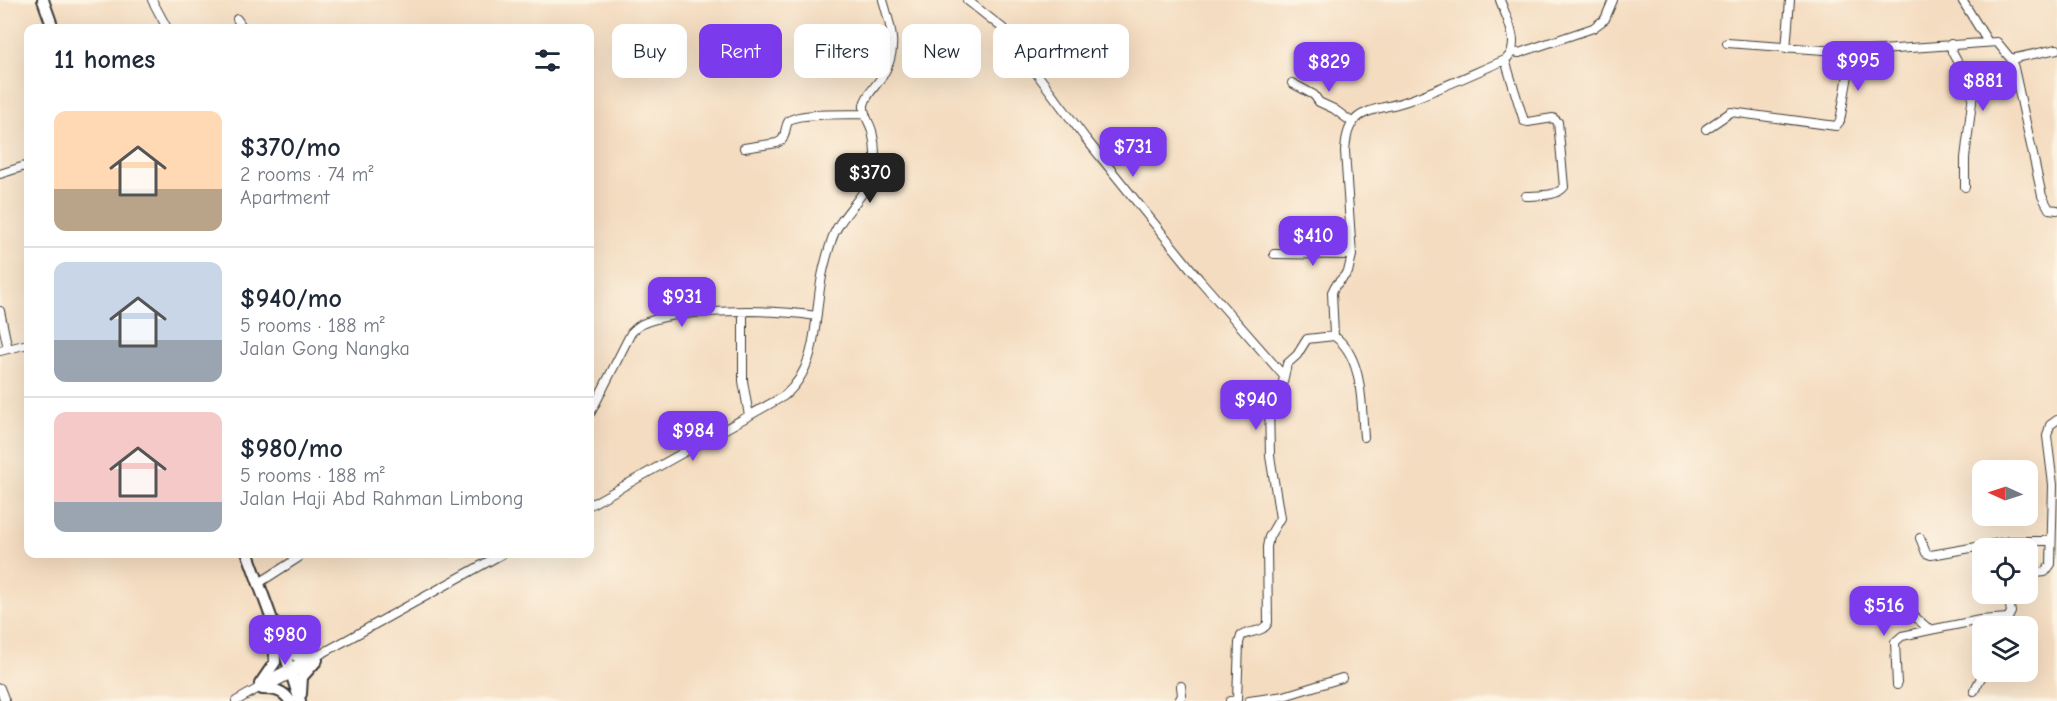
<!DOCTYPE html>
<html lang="en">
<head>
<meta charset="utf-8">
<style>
	:root { --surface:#fff; --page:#f6f6f7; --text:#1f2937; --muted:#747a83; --line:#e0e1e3; --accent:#7c3aed }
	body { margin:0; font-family:"Comic Neue",sans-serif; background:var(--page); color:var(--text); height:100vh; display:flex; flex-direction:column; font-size:22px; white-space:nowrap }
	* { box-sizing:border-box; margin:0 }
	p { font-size:20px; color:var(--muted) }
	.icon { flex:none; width:33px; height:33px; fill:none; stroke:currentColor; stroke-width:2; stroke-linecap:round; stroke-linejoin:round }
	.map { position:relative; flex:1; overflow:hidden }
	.side { position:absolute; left:24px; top:24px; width:570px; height:534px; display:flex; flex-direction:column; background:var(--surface); border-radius:12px; box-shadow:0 6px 24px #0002 }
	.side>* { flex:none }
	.top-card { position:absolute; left:612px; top:24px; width:570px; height:54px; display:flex; gap:12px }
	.needle { width:39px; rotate:273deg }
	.controls { position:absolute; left:1972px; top:460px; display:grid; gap:12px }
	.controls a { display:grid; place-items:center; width:66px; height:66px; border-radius:12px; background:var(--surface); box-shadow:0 6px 24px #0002; font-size:30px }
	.price { position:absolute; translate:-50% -51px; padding:0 14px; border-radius:12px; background:var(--accent); color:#fff; font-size:20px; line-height:39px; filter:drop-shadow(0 2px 3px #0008) }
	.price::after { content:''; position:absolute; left:50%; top:36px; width:18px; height:14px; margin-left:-9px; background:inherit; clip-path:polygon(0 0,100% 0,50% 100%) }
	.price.active { background:#222; color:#fff }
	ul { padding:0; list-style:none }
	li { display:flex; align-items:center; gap:18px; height:150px; padding:0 30px }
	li+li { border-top:2px solid var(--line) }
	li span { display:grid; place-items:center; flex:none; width:168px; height:120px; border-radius:12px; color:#555 }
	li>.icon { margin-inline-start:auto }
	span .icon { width:72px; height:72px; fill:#fffc; stroke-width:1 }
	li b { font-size:26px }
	h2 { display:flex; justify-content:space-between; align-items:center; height:72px; padding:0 30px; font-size:26px }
	.pill { padding:0 21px; border-radius:12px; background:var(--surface); box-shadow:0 6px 24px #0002; font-size:21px; line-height:54px }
	.pill.active { background:var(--accent); color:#fff }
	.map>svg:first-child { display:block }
</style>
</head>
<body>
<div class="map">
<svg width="2057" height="701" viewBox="0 0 2057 701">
	<rect width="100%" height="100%" fill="#fcf5e5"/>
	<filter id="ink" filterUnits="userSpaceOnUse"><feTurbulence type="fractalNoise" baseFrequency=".0167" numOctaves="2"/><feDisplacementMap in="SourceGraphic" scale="12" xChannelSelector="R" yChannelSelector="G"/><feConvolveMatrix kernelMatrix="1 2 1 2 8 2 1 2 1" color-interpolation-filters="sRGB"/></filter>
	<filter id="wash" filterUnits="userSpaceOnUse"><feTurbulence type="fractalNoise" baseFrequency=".008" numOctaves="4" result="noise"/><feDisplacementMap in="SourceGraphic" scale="24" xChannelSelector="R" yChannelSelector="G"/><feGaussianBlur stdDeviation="1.35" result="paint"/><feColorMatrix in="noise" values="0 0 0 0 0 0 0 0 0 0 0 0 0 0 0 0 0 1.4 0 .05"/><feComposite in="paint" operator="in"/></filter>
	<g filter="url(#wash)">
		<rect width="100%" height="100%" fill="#f4dcc0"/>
	</g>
	<g filter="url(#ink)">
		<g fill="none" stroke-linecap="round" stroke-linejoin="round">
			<defs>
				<path id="street" d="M152,0L167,28
					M967,0L1010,34L1028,62L1086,139L1199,279L1283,375
					M1962,0L1988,42
					M237,19L243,28
					M1727,43L1852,52L1997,42L2011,59L2014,68L2042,196L2049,209L2057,210
					M1951,44L1952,52L1958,63V77L1973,94L1965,158V187
					M1786,49L1790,0
					M1513,52L1519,53L1593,28L1605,19L1613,0
					M2011,59L2057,49
					M1505,60L1524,121L1528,122L1553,118L1558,122L1564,187C1556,197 1539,195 1526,196
					M1292,83L1314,95L1319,102L1334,109L1353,123
					M1706,129L1731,112L1836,126L1840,121L1852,52
					M744,148L777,143L782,140C786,134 785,127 788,122C794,112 852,115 865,114
					M0,174L28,165
					M1274,254L1352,255
					M0,311L8,349
					M743,312V381L749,416
					M1334,336L1332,292L1335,286L1348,272L1352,255L1345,151C1346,140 1347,128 1355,120C1366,108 1391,107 1407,101C1440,89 1472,74 1505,60C1523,47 1506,17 1500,0
					M0,351L28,344
					M590,414L631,333C634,330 638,326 642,324C676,308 778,309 816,316
					M590,505L784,396C818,368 814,322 821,282C823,269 827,255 831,242C839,214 868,197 874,168C876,156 875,143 872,131C870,123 863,115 864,105C866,95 875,87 881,78C900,51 891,28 883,0
					M1920,538L1926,553L1931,555L2011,541H2051
					M2028,574L2045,572L2051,564L2053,485L2047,436L2050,425L2057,420
					M259,583L298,558L300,554
					M1898,613L1915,617L1930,630L1980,620
					M1983,643L1980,620L2008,618L2011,612L2008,594
					M1897,685L1895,642L1902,636L1930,630
					M0,688L5,701
					M265,688L310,664
					M1974,691L1984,672
					M236,701L257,689L260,684L314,655H319L332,648L502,554
					M1179,701L1182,695L1181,686
					M1230,701L1237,700L1239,643L1241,636C1250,630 1264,633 1268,622L1267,547L1269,537L1280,518L1270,456L1269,402L1271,397L1282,386L1287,364L1297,355L1307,339L1334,336C1364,357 1361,405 1364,437
					M1249,701L1284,696L1342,678"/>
				<path id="secondary" d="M43,0L53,28
					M248,554L275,628L278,632L300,701
					M286,645L296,656L314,655
					M260,684L275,662L274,631
					M262,689C274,689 283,690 290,701
					M301,694L302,677L317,660"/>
			</defs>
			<use href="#street" stroke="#3c3935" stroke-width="10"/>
			<use href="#secondary" stroke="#3c3935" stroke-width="14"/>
			<use href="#street" stroke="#fff" stroke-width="8"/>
			<use href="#secondary" stroke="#fff" stroke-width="10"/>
		</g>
	</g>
</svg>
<div class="controls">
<a><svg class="needle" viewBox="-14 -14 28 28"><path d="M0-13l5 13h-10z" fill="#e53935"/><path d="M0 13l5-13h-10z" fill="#747a83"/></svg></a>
<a><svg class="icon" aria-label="locate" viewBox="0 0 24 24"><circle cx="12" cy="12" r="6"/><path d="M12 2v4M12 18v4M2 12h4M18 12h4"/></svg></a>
<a><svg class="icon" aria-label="layers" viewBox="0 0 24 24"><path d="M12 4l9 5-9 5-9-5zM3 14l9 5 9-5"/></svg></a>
</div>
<b class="price" style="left:1858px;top:92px">$995</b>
<b class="price" style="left:1329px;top:93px">$829</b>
<b class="price" style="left:1983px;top:112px">$881</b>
<b class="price" style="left:1133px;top:178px">$731</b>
<b class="price active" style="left:870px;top:204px">$370</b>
<b class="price" style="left:1313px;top:267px">$410</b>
<b class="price" style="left:682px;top:328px">$931</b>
<b class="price" style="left:1256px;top:431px">$940</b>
<b class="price" style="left:693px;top:462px">$984</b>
<b class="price" style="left:1884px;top:637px">$516</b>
<b class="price" style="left:285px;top:666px">$980</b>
<div class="top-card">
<a class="pill">Buy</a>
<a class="pill active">Rent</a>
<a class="pill">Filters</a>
<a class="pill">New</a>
<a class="pill">Apartment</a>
</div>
<section class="side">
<h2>11 homes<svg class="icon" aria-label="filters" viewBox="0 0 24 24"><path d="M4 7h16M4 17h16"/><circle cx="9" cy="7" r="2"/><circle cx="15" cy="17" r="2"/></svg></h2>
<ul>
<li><span style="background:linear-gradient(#ffd9b3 65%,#b9a48a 0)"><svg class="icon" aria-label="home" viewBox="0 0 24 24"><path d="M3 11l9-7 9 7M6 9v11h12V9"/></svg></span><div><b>$370/mo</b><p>2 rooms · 74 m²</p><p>Apartment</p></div></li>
<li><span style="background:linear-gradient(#c9d6e8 65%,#9aa5b1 0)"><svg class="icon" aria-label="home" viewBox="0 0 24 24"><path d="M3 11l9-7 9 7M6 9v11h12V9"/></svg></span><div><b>$940/mo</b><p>5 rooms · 188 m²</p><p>Jalan Gong Nangka</p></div></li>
<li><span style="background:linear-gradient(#f6c9c9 75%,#9aa5b1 0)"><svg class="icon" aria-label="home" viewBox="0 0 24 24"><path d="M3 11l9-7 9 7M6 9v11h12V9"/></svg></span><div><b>$980/mo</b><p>5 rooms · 188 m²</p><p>Jalan Haji Abd Rahman Limbong</p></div></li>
</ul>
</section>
</div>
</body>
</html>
